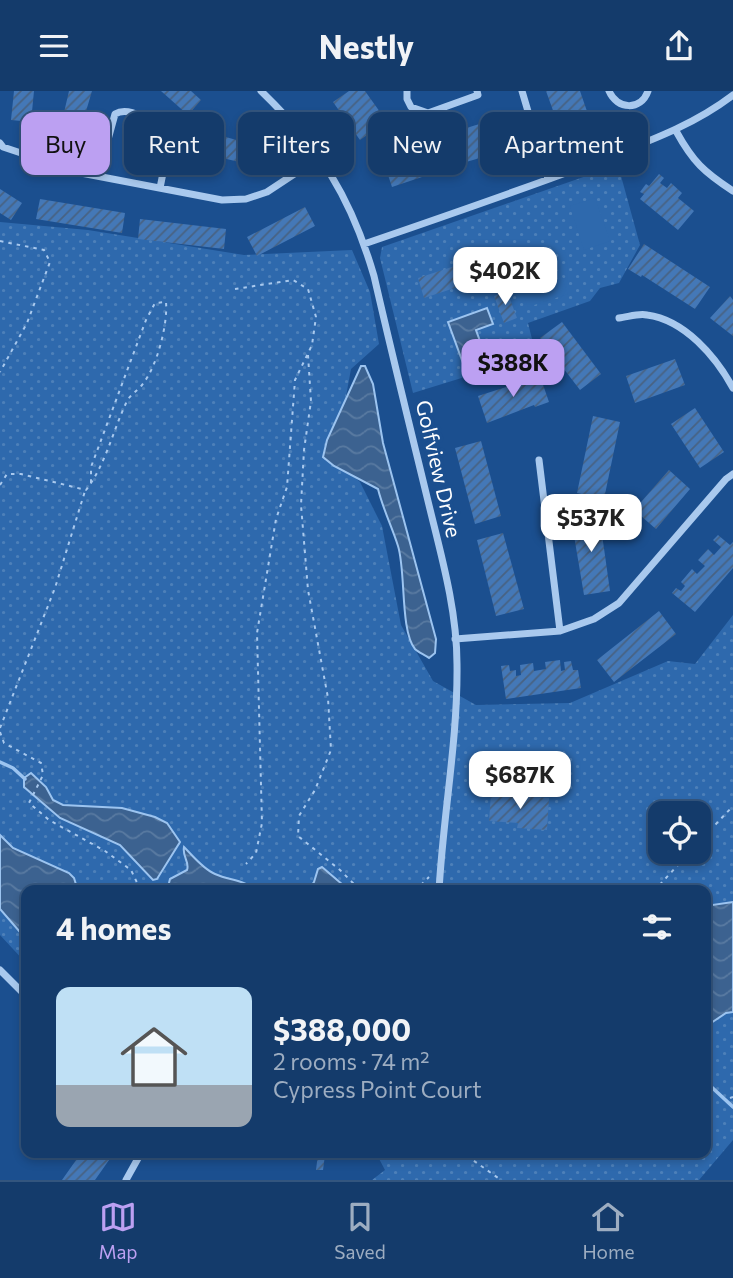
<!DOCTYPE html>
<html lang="en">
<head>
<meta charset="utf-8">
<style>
	:root { --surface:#143b6b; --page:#214673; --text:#f1f3f6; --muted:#9dadc1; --line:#33557e; --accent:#bca0f2 }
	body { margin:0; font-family:Commissioner,sans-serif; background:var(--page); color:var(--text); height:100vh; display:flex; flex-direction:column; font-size:26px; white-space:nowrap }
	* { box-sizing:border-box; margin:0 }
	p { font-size:23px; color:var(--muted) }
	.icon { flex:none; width:38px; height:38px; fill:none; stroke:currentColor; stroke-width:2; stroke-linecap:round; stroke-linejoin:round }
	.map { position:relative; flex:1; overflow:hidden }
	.details { position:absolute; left:21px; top:794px; width:690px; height:273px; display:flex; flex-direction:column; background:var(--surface); border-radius:14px; box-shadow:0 4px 10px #0003,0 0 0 2px var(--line) }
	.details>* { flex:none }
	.top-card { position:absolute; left:21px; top:21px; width:691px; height:63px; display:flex; gap:14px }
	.buttons { position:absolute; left:648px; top:710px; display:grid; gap:14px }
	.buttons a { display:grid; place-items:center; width:63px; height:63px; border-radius:14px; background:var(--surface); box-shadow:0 4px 10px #0003,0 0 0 2px var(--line); font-size:35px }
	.price { position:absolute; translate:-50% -60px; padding:0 16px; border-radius:14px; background:#fff; color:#222; font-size:23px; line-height:46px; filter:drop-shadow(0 2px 4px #0008) }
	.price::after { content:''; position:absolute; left:50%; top:42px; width:21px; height:16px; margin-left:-10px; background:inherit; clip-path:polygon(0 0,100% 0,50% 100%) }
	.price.selected { background:var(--accent); color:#111 }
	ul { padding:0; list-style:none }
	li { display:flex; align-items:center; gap:21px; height:175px; padding:0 35px }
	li+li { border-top:2px solid var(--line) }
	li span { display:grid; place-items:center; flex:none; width:196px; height:140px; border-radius:14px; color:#555 }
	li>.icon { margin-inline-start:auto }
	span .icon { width:84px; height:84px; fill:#fffc; stroke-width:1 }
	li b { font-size:30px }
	h2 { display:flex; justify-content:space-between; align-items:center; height:84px; padding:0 35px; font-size:30px }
	.pill { padding:0 24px; border-radius:14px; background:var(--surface); box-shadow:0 4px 10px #0003,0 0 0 2px var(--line); font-size:24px; line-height:63px }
	.pill.selected { background:var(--accent); color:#111 }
	header { display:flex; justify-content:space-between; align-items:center; height:91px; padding:0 35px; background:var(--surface); font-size:32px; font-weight:700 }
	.menu { display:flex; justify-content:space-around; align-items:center; height:98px; border-top:2px solid var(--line); background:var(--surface); font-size:19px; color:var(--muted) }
	.menu a { display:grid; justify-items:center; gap:4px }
	.menu .selected { color:var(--accent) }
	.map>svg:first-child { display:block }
</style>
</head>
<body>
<header><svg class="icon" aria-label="menu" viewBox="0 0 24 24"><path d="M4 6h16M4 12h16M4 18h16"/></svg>Nestly<svg class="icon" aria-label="share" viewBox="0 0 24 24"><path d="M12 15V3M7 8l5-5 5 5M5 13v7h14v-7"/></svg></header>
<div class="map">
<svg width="733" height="1089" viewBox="0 0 733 1089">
	<defs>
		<pattern id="grass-dots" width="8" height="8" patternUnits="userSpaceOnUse" patternTransform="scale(1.75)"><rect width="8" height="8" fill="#2e69ad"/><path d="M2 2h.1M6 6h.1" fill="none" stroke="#4d80b9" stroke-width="1.8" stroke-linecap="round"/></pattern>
		<pattern id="water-waves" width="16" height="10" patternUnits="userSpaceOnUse" patternTransform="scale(1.75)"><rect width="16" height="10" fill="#3c6290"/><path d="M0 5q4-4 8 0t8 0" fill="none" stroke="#597aa1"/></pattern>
		<pattern id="building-hatch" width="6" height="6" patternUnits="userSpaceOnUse" patternTransform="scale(1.75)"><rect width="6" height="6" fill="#4478b7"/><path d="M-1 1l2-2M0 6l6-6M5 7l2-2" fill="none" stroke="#486282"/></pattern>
	</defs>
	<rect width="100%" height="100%" fill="#1b4f8f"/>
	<path fill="url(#grass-dots)" fill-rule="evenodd" d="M618,74L640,154L619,192L600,197L590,210L528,232L536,264L413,302L380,167L382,156Z
		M0,131L88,139L244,164L352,159L370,201L379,253L351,278L342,327L328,363L360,391L382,435L401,534L433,590L476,614L570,612L668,570L695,573L733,524V1049L699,1089H372L385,1079L376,1062H705V800H26V872L0,844ZM660,723H698V761H660Z"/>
	<path fill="#2e69ad" d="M595,107L610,150L584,159L570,115Z
		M554,160L560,178L520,192L514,173Z
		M562,185L568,203L528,216L522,198Z"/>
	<path fill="url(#water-waves)" stroke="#9cc4f0" stroke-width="2" d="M487,217L493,233L476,239L485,264L463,272L448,231Z
		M361,275H365L373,293L383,352L436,548L435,562L429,567C425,564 418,561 415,558C400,540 406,480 398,455C392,436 383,418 378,398L334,375L323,366L327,349Z
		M31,682L46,696L53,709L63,714L122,717L155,726L167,732L180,751L157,788L153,789L120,754L60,727L24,696V687Z
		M0,744L13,757L69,782L74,787L78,800H26V848L0,818Z
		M184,756C193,765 203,778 215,783C231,790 242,788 258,800H167L170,788L187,779C190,771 182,766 184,756Z
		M322,776L350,800H307L314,791L318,778Z
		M733,811V921L726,922L705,936V815Z"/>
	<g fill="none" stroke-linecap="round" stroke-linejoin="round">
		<path stroke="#9cc4f0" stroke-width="3.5" d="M0,671L13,677L25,688
			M705,990L733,1016"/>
	</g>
	<path fill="url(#building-hatch)" d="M14,0H34L31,31L11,29Z
		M69,0H92L74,61L56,56Z
		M161,0H191L201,9L188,24Z
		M349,0H365L390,35L370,49L367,44L360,49L333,11Z
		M546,0H580L590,29L560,39Z
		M499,27L508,59L459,73L450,42Z
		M208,41L261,56L256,75L193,60L198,42L207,45Z
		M432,49L443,79L392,96L382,66Z
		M659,83L664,87L660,92L667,97L671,92L682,102L678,107L694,120L678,139L640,108L644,103L640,101L646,93L649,95Z
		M0,98L22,112L11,129L0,122Z
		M40,108L125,122L122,142L36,128Z
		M305,116L315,135L257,165L247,146Z
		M140,128L226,138L224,158L138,148Z
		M644,153L710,196L695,218L642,184L641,186L628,178Z
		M461,173L467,193L424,207L418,187Z
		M500,175L508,199L501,201L493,177Z
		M507,200L517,227L504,232L494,205Z
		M730,205L733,209V245L710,227Z
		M562,231L601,283L580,299L540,247Z
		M675,268L685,294L635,312L626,285Z
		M540,285L549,311L535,316L534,314L487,332L478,305Z
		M695,317L724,361L700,377L671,333Z
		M593,325L620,331L604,408L577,402Z
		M481,350L501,425L475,433L455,357Z
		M669,379L690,398L656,438L634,419Z
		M599,422L610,500L584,504L571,427Z
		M503,442L524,518L496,525L477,449Z
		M718,444L730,454L733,451V477L695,521L672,502L676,497L681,500L685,495L681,491L692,478L697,483L705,475L698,469L708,458L714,464L721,456L713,449Z
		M659,520L676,543L614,591L597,569Z
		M560,569L561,580L565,579L564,571L571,570L573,579H578L581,597L506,608L501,575L509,574L510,580L516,579V585L521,584L520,574L533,572L534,580L546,578L545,571Z
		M491,703L549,707L547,739L517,737L518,732L489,730Z
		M81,1062H114L95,1089H62Z
		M318,1063L325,1064L323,1079H316Z"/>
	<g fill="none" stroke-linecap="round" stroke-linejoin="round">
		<path stroke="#a9c9ee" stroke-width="2" stroke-dasharray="3.5 5" stroke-linecap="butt" d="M0,150L44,159L50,171L27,232L0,281
			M235,198L293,189L308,198L316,226L312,254L295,289L287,396L276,428L257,542L262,732L256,762L246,773
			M308,264L311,310L304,359L301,414L308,499L328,607L331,659L315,699L299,725L298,745L340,779L361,800
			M0,394L7,383H21L86,399C106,373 113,339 127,310C131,303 137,300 142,294C157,276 168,233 166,211L155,212L146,229L91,376V392
			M0,637L55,497L85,400
			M0,641L4,652L41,672L43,684L29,712L49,729L105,760L131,779L141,800
			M698,752L733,715
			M415,800L429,786
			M654,800L690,761
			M730,1007L733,1006
			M459,1062L467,1065L501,1089"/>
		<path stroke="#a9c9ee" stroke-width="7" d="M261,0C320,57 351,106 374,185C391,259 409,332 427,406C440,460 457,517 457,573C458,649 443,724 439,800
			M407,0V8L411,16L428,22L478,4L477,0
			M522,0L548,88
			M609,0C617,19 641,20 648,0
			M676,40C693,71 704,81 733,100
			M0,52L3,56L81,82L222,109L246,108L267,101L320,66
			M98,85L115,23C130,14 154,32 165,43L167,62L160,97
			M364,153C440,127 515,101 590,73C640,53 690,37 733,4
			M619,227C628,226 639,222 647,224C685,229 716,266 733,297
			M539,369L560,540
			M455,548L560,540L594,528L619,512L726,388L733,383
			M0,879L26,905
			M126,1089L141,1062"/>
	</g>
	<g text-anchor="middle" stroke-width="7" stroke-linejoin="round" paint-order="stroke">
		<g font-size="21" fill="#fff" stroke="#1b4f8f">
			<text transform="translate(438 378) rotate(77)" y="7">Golfview Drive</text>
		</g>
	</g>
</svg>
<div class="buttons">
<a><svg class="icon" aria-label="locate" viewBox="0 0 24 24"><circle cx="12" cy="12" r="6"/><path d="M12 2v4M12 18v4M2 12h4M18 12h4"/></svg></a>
</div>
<b class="price" style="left:505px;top:216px">$402K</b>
<b class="price selected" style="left:513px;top:308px">$388K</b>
<b class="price" style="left:591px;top:463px">$537K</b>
<b class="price" style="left:520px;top:720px">$687K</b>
<div class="top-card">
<a class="pill selected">Buy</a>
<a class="pill">Rent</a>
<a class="pill">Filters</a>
<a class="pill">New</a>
<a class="pill">Apartment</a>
</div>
<section class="details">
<h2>4 homes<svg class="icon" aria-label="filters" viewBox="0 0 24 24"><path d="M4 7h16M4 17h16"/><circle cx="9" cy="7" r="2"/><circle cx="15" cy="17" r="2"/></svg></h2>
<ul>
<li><span style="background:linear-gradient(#bfe0f5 70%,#9aa5b1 0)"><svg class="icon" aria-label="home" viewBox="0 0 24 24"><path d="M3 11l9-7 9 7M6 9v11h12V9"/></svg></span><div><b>$388,000</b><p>2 rooms · 74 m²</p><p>Cypress Point Court</p></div></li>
</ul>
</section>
</div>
<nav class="menu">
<a class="selected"><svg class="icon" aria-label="map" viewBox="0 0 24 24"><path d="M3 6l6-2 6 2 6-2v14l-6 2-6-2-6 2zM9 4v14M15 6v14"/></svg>Map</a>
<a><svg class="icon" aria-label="saved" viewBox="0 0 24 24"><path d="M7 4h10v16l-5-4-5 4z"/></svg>Saved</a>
<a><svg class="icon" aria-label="home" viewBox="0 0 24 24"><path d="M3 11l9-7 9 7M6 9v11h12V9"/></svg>Home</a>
</nav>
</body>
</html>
